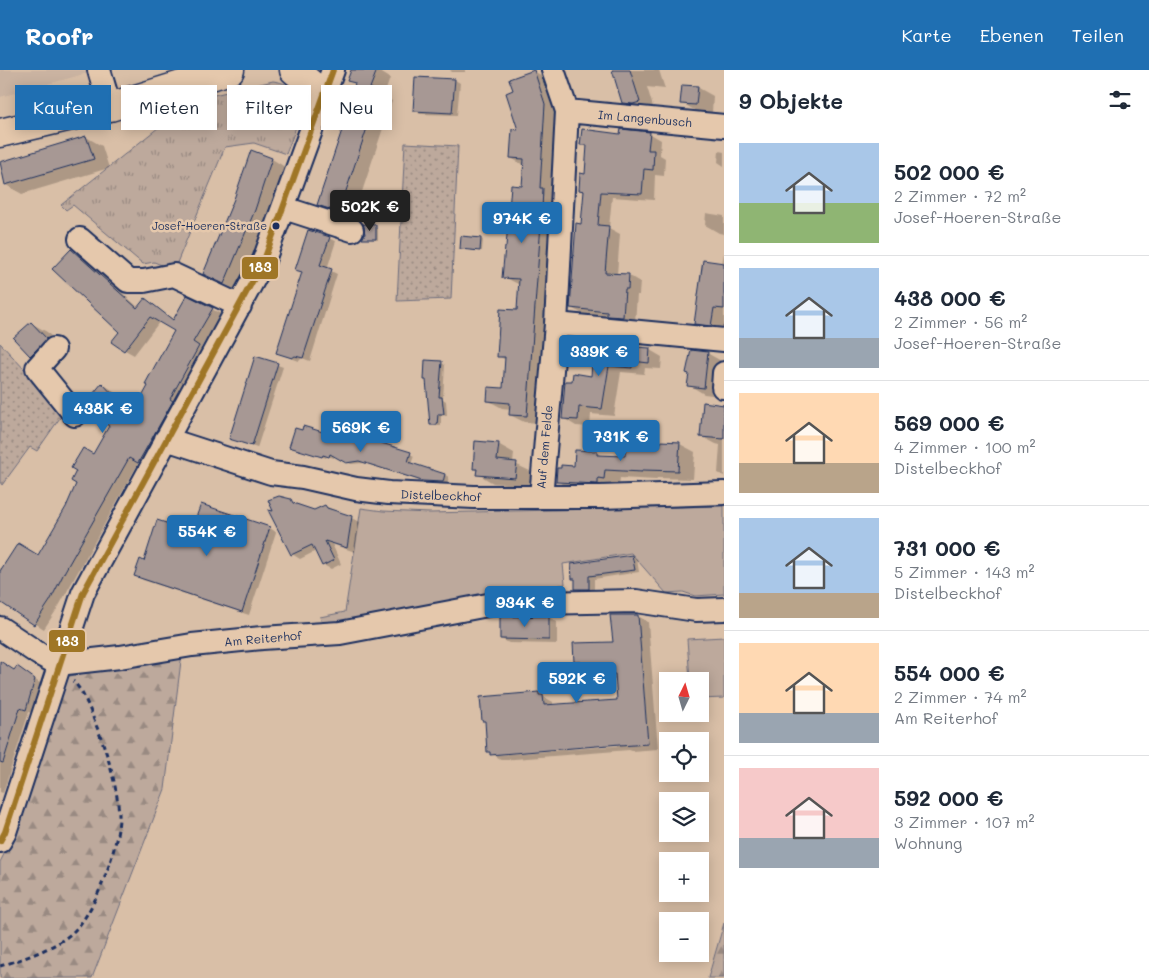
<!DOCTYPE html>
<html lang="de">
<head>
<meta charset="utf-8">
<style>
	:root { --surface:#fff; --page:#f2f2f3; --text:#1f2937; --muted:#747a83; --line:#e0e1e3; --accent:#1f6fb2 }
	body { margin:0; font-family:Mali,sans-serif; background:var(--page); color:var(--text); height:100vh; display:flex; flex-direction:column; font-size:19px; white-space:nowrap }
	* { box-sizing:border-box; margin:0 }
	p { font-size:16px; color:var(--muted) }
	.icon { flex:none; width:28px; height:28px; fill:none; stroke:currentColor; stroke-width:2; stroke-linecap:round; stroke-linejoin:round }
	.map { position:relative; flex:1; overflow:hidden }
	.drawer { display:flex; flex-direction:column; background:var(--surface); width:425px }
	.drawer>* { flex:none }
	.guide { position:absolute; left:15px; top:15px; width:475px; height:45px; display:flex; gap:10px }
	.needle { width:32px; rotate:5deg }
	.controls { position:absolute; left:659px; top:602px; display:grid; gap:10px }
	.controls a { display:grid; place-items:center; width:50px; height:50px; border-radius:0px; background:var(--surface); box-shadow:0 2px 12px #0003; font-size:25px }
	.price { position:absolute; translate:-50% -42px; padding:0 11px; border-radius:5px; background:var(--accent); color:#fff; font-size:16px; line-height:32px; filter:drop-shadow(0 1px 2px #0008) }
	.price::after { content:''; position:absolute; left:50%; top:30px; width:15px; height:11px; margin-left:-8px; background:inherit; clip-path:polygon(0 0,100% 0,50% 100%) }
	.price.current { background:#222; color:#fff }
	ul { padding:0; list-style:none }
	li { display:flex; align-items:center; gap:15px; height:125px; padding:0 15px }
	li+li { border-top:1px solid var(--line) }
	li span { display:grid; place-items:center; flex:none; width:140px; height:100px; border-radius:0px; color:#555 }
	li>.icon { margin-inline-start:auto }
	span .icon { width:60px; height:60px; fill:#fffc; stroke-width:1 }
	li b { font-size:21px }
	h2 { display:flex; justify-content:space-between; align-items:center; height:60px; padding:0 15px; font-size:21px }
	.chip { padding:0 18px; border-radius:0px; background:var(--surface); box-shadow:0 2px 12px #0003; font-size:18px; line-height:45px }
	.chip.current { background:var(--accent); color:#fff }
	header { display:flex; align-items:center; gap:30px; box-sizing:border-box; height:70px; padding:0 25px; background:var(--accent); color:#fff }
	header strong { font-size:24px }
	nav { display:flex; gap:28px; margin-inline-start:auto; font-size:18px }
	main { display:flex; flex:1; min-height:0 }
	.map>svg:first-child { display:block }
</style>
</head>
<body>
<header>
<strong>Roofr</strong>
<nav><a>Karte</a><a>Ebenen</a><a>Teilen</a></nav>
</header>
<main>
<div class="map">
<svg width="724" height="908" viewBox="0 0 724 908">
	<defs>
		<pattern id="forest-firs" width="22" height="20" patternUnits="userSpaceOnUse" patternTransform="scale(1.25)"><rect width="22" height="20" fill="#bda99c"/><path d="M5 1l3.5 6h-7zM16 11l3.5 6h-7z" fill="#998a82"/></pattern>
		<pattern id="park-tufts" width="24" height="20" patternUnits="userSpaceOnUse" patternTransform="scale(1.25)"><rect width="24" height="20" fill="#bda99c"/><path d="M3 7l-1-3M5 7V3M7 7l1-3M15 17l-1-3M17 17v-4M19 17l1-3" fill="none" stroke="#998a82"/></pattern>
		<pattern id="garden-dots" width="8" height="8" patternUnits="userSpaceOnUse" patternTransform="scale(1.25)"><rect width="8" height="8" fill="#bda99c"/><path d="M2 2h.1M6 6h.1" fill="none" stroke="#998a82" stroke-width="1.8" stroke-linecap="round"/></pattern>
	</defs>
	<rect width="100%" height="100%" fill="#d9bfa7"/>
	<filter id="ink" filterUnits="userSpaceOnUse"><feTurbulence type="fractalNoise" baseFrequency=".02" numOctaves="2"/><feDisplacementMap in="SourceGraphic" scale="10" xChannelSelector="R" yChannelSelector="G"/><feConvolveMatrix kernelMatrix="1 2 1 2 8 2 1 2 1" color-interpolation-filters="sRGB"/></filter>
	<g filter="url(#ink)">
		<path fill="#cab3a1" d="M0,0H99L0,27Z"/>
		<path fill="#bda99c" stroke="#6c6c7d" d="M724,436V524L695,526L683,522L666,523L631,483L563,494L565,514L502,528L324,559L320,547L345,542L361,438L383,441L430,443Z
			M724,567V628L700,629V611H690L687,569Z"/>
		<path fill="url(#forest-firs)" stroke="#6c6c7d" d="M182,583L165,719L92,908H0V792L14,765L65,607Z
			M724,853V908H708Z"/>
		<path fill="url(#park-tufts)" stroke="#6c6c7d" d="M273,11C316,16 295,60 286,84L254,73L225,77L174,200L154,192L143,194L73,135L66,140L61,135L193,30Z"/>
		<path fill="url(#garden-dots)" stroke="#6c6c7d" d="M405,73L458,76L451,229L397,231Z
			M0,273L64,342L37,381L30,377L2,415L0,412Z"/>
		<path fill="#0003" fill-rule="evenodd" d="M352,0H377L390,8L384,26L392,31L353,149L333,142L319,134L357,18L356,14L349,10Z
			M450,0H465V2H452Z
			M612,0H659L665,19L647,17L654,40L639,41L623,32Z
			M534,1L547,9L558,42L540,353L524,352L510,345L511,339L502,338L489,331L504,320L506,290L498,286L518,242L520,215L504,207L524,118L525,96L511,88L520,61L514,21Z
			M416,8L455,10L460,13L457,45L420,44L415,40Z
			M697,17L713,26L712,43L698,42L682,33Z
			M649,63L661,70L660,85L665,88L664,106L655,105L654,130L612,127L609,158L620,164L617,205H628L640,212L639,225H637L635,253L619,252L611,247L583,244L571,238L582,155L585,122L580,120L586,105L588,78L582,74L621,66Z
			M86,67L102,76L109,98L22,124L6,115L0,93Z
			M719,81L724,82V96L718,92Z
			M251,82L272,89L285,97L268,148L238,221L205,204L235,130Z
			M706,143L724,146V164L719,163L705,155Z
			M365,156L378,158V170L363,168L366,164Z
			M309,161L336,171L327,199L337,204L310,291L302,288L299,291L277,283L303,203L296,199Z
			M480,169L483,170L482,181L462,179Z
			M72,181L81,186L139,238L145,229L174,250L212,239L221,244L201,278L208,282L147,397L139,392L59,536L44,559L0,531V498L2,499L39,486L67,437L111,356L103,314L112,320L134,344L176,261L160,251L134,285L125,280L121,261Z
			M724,183V263L710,261L696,253L722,194Z
			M31,253L47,262L62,278L47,294L31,285Z
			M622,275L627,278L650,280L662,287L661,299L645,298L644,304L621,302L614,346L591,344L590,357L576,356L563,348L573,313L592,307Z
			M707,283L723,292L720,326L704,324L689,315Z
			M256,287L283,297L257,378L230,369Z
			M442,293L445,295L443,329L446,331L447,345L441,346V356H436L432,354Z
			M724,336V406L718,403L720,375L716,374L701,366Z
			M337,368L410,384L414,386L411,394L445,405L449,407L447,414L427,413L364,393L351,394L335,385L334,388L327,386L326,388L295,378Z
			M627,373L680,374L695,382L693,409L657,408L656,410L620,408L619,417L572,420L557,411L597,382L603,386L626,387Z
			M498,374L514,383L513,393L532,402L531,416L493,413L478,404V401L474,399Z
			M290,431L314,441L325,436L360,452L355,482L332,474L341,494L331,499L323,495L316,481L300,489L292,484L276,443Z
			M270,458L276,462L249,545L143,510L136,506L145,492L192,462Z
			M632,486L637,489L639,502L594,509V521H581L576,518V510L573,508Z
			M638,546L648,552L658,679L632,681L629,680L502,690L488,681L486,652L483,650L539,624L553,632V636L618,631L617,610L593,612L583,606V596L575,592L614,573ZM626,672L627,675L497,685V683Z
			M549,547L557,552V574L509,573L501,569L502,548Z
			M0,592L14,601L25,603L43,615L34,644L29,642L3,723L0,722Z
			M676,666H688L694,669V671H676Z"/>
		<path fill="#a79894" stroke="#1b2f5e" d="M351,0H377L370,18L379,22L339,142L317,135L356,18L354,17L355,13L347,11Z
			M534,0L545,34L540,118H543L542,140L527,346L509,345L510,333L487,331L488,317L503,318L505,287H497L500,239L517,240L519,209L502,208L505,177H506L511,115L522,116L524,89L510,88L512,59L518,60L506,23L513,20L509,9Z
			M612,0H630L640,32L633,34L622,33Z
			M415,7L455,9L452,43L413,41Z
			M682,15L698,16L696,35L680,34Z
			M582,59L620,64L621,59L650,62L648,80H654L653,100L644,99L642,124L601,122L598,155L609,156L605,203L629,204L628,219H625L623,247L607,246V242L570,238L576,153L581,154L584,121L579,120L580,103L585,104L587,75H580Z
			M86,66L94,89L5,115L0,92Z
			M251,80L272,88L255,140L224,214L203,204L234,129Z
			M363,154L376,155V169H362L365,164Z
			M308,160L330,167L320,195L332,199L303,288L295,286L292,288L276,283L302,202L295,200Z
			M461,166L481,168L480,181L460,179Z
			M71,179L137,238L145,228L173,250L187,225L213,238L193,272L199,276L170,329L173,331L138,393L129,388L65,501L50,531L34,555L0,532V501L18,473L38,485L66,437L76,414L71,411L76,401L71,398L83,378L93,384L109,356L86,339L84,335L102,313L132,345L148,316L145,314L174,261L150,247L124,281L111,272L119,262L52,199Z
			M703,190L724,193V239L714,238L711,256L694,254Z
			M31,252L47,269L30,286L13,268Z
			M594,271L622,273V276L650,278L649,293L632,291V298L609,296L602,339L579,337L578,350L562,349L565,311H572L573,303L591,306Z
			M691,280L708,282L704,318L687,316L689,304L686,303Z
			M255,286L278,293L252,376L229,369Z
			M425,290L442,291L439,327H442L444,344H438L437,355H430L426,310H424Z
			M703,332L724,335V369L700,367Z
			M303,356L336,366L337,364L343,366L345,362L411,382L408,392L445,404L443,412L422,411L359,391L346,393L330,384L329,387L323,385L322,387L289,377L295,358L302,360Z
			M475,371L499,373L497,390L517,392L515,408L476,405L477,399H473Z
			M661,371L680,372L678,401L642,400V402L605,400L604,409L598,408V414L556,412L557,398H561V395L574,396L575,380L597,381V385L625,386L626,372L644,373V372L661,373Z
			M279,426L291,429L293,433L314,440L325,435L327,438L352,446L347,478L325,471L334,490L322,496L312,475L291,485L268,440L273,441L268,430Z
			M201,434L270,457L242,542L134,506L140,489L144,491L157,450L191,461Z
			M632,485L635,500L589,506V519H575V509H572L571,494Z
			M610,545H638L648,674L620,676V674L490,685V682H487L485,651H482L480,627L539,622V625H543L544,635L617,630L615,604L582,606L581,592H574L573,573L613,572Z
			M549,546V570L500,569V547Z
			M0,591L14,600L17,596L35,609L26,640L20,638L3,693L0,692Z"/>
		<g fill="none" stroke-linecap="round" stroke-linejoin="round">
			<defs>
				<path id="minor" d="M99,0L110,37
					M567,41L724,56
					M284,138L352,160
					M80,169L128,211H144L174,205L240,236
					M556,254L724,270
					M54,279L37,298L75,345
					M723,317L724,303
					M166,369L271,403L303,407L356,419L389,423L474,427H600L724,423
					M541,427L556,254L567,41L553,0
					M0,558L39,584L58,594L120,587L192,575L262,568L340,563L493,534L636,531L696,540L724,539
					M0,771L5,762L83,523L264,190L333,0"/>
				<path id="major" d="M294,0L312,15L321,33
					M0,63L110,37L230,0"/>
			</defs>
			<use href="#minor" stroke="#1b2f5e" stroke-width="26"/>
			<use href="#major" stroke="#1b2f5e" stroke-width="31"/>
			<path stroke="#1b2f5e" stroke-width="3" stroke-dasharray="5 4" stroke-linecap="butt" d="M0,896C23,889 59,877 75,860C97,838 120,774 119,744C117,716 107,681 96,655C90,640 84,622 73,611"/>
			<use href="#minor" stroke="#e5c8ac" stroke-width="22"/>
			<use href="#major" stroke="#e5c8ac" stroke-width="28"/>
			<defs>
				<path id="bus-1" d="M0,771L5,762L83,523L264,190L333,0"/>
			</defs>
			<use href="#bus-1" stroke="#e5c8ac" stroke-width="10"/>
			<use href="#bus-1" stroke="#9f7626" stroke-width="6"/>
		</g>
	</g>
	<circle fill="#1b2f5e" stroke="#e5c8ac" stroke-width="2" cx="276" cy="156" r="4.5"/>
	<g text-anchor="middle" stroke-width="5" stroke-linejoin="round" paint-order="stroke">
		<g font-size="11" fill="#1b2f5e" stroke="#e5c8ac" text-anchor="end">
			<text x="267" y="160">Josef-Hoeren-Straße</text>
		</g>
		<g font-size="12" fill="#1b2f5e" stroke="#e5c8ac">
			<text transform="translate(645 49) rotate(5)" y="4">Im Langenbusch</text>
			<text transform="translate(545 377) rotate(-85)" y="4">Auf dem Felde</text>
			<text transform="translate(441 426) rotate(2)" y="4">Distelbeckhof</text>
			<text transform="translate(263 569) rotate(-5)" y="4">Am Reiterhof</text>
		</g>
	</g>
	<g stroke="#e5c8ac" stroke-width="2">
		<rect x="241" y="186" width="38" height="24" rx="5" fill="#9f7626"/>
		<rect x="48" y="559" width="38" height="24" rx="5" fill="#9f7626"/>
	</g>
	<g font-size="14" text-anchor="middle" font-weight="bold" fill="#fff">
		<text x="260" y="202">183</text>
		<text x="67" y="576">183</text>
	</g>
</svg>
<div class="controls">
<a><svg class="needle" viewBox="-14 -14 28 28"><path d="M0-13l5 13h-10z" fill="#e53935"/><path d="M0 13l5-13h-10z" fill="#747a83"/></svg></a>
<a><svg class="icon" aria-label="locate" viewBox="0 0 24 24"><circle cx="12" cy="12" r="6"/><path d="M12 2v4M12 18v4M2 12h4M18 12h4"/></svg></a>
<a><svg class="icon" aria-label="layers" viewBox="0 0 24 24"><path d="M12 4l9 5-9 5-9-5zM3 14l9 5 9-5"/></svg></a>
<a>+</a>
<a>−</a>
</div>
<b class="price current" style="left:370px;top:162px">502K €</b>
<b class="price" style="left:522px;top:174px">974K €</b>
<b class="price" style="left:599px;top:307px">339K €</b>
<b class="price" style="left:103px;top:364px">438K €</b>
<b class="price" style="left:361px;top:383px">569K €</b>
<b class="price" style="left:621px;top:392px">731K €</b>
<b class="price" style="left:207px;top:487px">554K €</b>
<b class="price" style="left:525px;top:558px">934K €</b>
<b class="price" style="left:577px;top:634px">592K €</b>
<div class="guide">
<a class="chip current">Kaufen</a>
<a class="chip">Mieten</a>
<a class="chip">Filter</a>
<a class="chip">Neu</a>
</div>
</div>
<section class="drawer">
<h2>9 Objekte<svg class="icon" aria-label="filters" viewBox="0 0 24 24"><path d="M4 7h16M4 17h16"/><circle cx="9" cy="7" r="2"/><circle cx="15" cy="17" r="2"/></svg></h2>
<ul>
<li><span style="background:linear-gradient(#a9c7e8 60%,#8fb573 0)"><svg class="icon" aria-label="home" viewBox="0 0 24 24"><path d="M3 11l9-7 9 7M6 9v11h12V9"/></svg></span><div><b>502 000 €</b><p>2 Zimmer · 72 m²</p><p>Josef-Hoeren-Straße</p></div></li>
<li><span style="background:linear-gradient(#a9c7e8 70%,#9aa5b1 0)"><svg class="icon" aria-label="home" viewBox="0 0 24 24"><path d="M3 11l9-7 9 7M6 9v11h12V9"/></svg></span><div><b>438 000 €</b><p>2 Zimmer · 56 m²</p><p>Josef-Hoeren-Straße</p></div></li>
<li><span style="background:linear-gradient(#ffd9b3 70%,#b9a48a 0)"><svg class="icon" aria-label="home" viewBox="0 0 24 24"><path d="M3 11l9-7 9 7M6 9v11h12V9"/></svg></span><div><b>569 000 €</b><p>4 Zimmer · 100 m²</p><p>Distelbeckhof</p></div></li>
<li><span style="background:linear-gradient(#a9c7e8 75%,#b9a48a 0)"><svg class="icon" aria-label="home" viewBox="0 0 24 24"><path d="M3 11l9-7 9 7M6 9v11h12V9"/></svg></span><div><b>731 000 €</b><p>5 Zimmer · 143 m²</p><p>Distelbeckhof</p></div></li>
<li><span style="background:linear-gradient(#ffd9b3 70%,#9aa5b1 0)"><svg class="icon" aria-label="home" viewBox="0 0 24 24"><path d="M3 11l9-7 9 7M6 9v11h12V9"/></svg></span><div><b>554 000 €</b><p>2 Zimmer · 74 m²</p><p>Am Reiterhof</p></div></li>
<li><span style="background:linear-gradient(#f6c9c9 70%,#9aa5b1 0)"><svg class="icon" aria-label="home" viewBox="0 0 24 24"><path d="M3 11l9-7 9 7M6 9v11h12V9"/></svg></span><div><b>592 000 €</b><p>3 Zimmer · 107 m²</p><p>Wohnung</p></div></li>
</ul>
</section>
</main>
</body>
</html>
